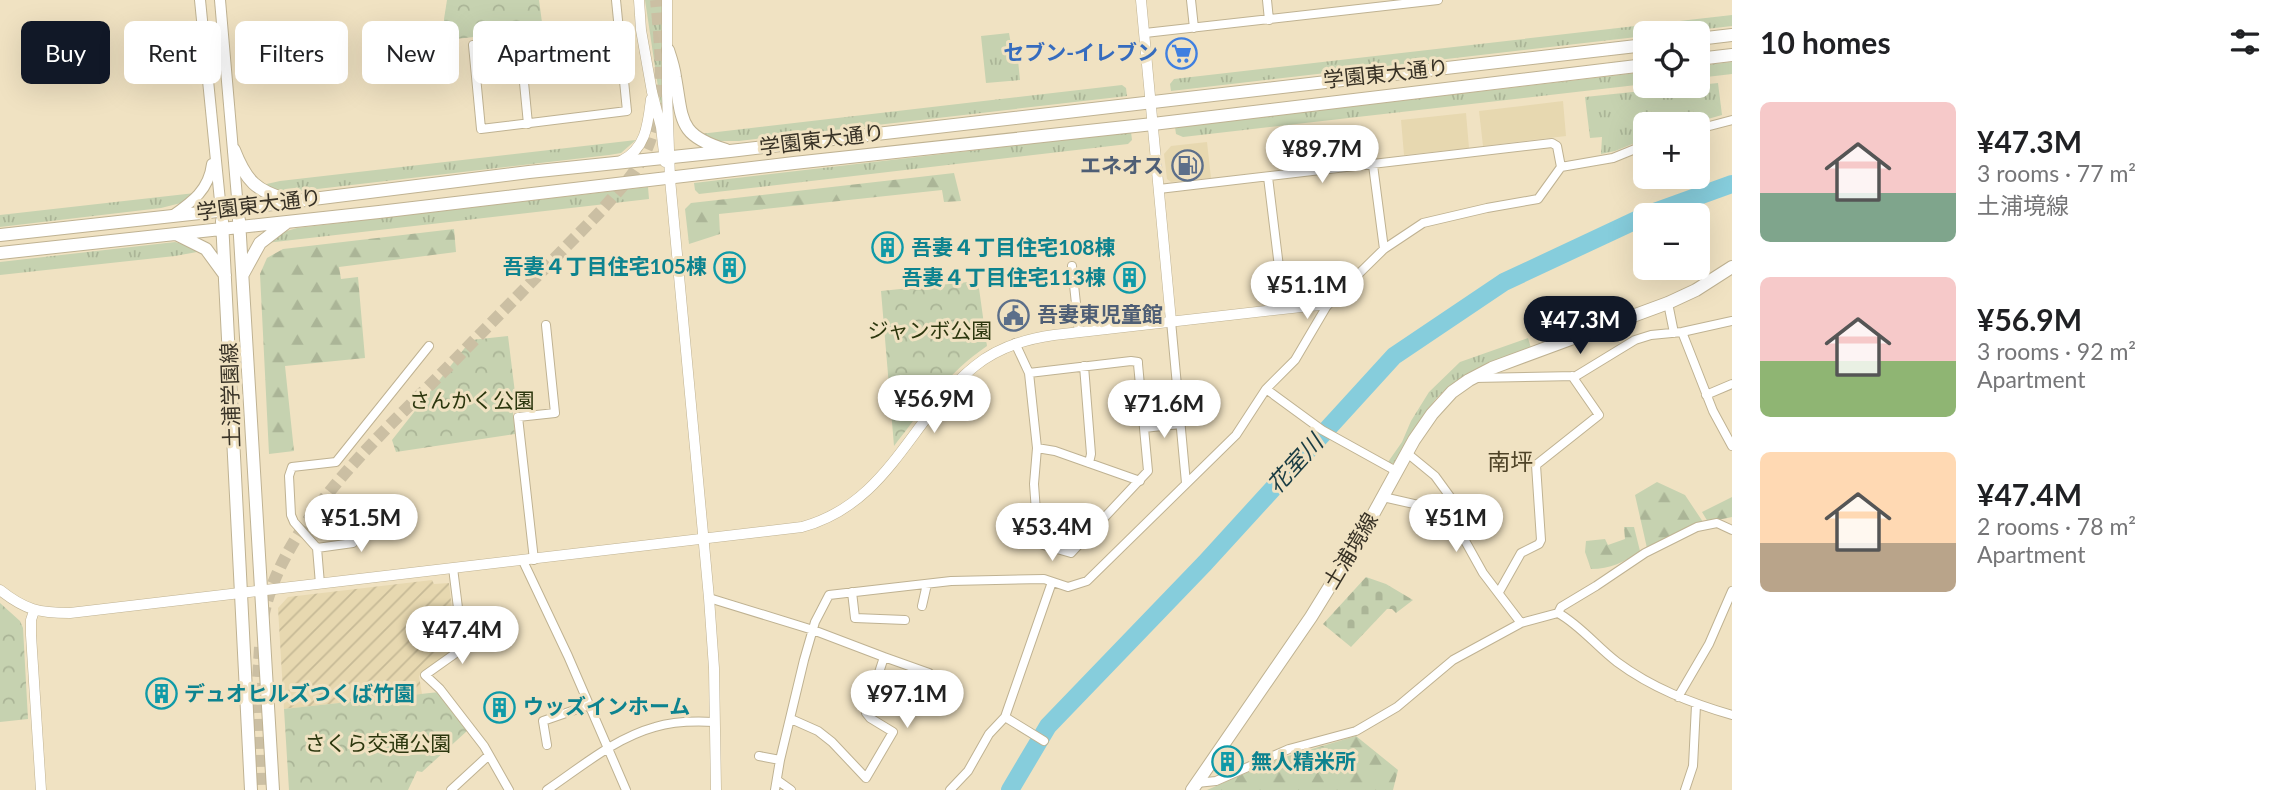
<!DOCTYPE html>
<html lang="en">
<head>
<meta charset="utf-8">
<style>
	:root { --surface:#fff; --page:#f2f2f2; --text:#202124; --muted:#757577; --accent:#111827 }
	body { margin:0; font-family:Lato,"Noto Sans JP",sans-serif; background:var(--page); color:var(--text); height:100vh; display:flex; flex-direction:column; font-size:26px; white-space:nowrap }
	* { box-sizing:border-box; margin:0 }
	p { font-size:23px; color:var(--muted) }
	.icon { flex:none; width:38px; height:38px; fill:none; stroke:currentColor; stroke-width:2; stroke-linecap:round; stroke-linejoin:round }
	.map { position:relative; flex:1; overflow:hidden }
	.panel { display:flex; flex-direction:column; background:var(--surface); width:560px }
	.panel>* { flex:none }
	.banner { position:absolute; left:21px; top:21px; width:665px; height:63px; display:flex; gap:14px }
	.controls { position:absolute; left:1633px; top:21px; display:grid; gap:14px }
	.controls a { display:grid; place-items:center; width:77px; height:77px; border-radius:10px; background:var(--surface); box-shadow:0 7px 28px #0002; font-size:35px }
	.price { position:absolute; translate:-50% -60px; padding:0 16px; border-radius:24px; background:#fff; color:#222; font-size:23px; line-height:46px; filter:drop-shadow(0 2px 4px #0008) }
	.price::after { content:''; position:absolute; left:50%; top:42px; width:21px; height:16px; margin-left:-10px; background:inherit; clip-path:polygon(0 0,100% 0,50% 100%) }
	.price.on { background:var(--accent); color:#fff }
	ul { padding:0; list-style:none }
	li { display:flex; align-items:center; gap:21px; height:175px; padding:0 28px }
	li span { display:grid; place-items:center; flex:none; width:196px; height:140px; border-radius:10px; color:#555 }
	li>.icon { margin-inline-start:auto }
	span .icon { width:84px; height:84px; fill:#fffc; stroke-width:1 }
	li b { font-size:30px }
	h2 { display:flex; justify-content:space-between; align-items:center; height:84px; padding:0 28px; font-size:30px }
	.pill { padding:0 24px; border-radius:10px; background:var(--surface); box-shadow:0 7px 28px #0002; font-size:24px; line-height:63px }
	.pill.on { background:var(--accent); color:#fff }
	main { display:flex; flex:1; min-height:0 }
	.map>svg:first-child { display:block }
</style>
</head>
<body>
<main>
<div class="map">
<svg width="1732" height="790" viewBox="0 0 1732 790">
	<defs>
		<pattern id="industrial-furrows" width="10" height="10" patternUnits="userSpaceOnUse" patternTransform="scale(1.75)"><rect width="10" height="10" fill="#e7d8b0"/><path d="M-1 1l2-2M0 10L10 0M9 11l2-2" fill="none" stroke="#c7ba97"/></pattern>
		<pattern id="grass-tufts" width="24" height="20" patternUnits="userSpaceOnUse" patternTransform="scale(1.75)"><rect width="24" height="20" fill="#c6d2b0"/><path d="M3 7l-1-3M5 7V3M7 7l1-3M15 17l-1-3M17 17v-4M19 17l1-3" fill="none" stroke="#abb597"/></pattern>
		<pattern id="forest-firs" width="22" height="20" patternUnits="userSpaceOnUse" patternTransform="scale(1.75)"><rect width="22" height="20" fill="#c6d2b0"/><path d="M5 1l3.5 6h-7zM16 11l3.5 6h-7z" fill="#abb597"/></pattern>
		<pattern id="cemetery-stones" width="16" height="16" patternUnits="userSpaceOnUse" patternTransform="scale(1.75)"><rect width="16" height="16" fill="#c6d2b0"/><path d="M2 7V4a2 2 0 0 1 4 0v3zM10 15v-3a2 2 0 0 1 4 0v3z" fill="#abb597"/></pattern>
		<pattern id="park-crowns" width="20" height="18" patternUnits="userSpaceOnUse" patternTransform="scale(1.75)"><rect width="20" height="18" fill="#c6d2b0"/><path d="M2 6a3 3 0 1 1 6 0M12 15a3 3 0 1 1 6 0" fill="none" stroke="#abb597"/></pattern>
	</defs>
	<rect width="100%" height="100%" fill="#f0e2c2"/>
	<path fill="#e7d8b0" d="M1563,101L1566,136L1483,146L1479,111Z
		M1466,113L1469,148L1404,155L1401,120Z
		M1207,142L1211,178L1171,182L1167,179L1164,154L1171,146Z"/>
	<path fill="url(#industrial-furrows)" d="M432,580L434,584L449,583L456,647L419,676L422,694L284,709L278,608L288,597Z"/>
	<path fill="url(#grass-tufts)" d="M645,0H662L663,107H661Z
		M1732,15V26L1672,33H1645V36L1171,91L1170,84L1174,79Z
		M1009,33L1012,50H1017L1020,80L986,83L981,36Z
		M1732,62V74L1698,78V66Z
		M1645,72V84L1183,137L1176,134L1175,127Z
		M1718,83L1722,115L1690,124H1645V139L1615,151L1601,154L1602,137L1590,138L1585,97Z
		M1122,85L1126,88L1127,96L739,141H715L700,134Z
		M1131,132L1132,140L1128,144L699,194L695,190L694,183Z
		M636,140L621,153L609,155L283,193L262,185L280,181Z
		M648,187L649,199L266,243L276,234L297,228Z
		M195,193L181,203L161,208L0,227V215Z
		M175,242L198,249L197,252L175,256L0,275V262Z
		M1528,338L1531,348C1498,361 1460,371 1435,400C1419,419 1408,443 1393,464L1388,462L1402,442L1411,421L1429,392L1460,362Z"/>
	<path fill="url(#forest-firs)" d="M954,173L961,201L944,202L942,190L719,214L720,234L689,244L685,209L691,203Z
		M454,229L456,252L339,267L341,279L358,277L365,358L285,366L294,451L269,454L260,274L267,258L283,249Z
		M1657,482L1685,495L1703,522L1647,548L1635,495Z
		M1732,497V517L1708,522L1702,512Z
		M1624,527H1634L1640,551C1625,562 1610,569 1591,569L1585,552L1586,541L1605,539L1608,545L1625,539Z
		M1356,736L1398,770L1393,790H1207L1278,759Z"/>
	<path fill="url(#cemetery-stones)" d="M1366,577L1386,584L1413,600L1396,613L1392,609H1387L1351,647L1323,624Z"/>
	<path fill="url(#park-crowns)" d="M447,0H539L543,30L445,40L444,19Z
		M978,281L987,346C947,373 923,409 894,446L881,291Z
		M508,336L516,401L512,402L515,434L396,452L392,440L471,340Z
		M0,603L20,621L23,628L28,719L0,722Z
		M439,692L467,731L422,772L417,771L408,790H289L284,709Z"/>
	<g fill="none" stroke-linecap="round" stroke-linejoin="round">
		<path stroke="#86cddc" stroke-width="18" d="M1646,215L1732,184
			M1010,790L1048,726L1205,563L1394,356L1504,282L1645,216"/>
		<path stroke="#cbbfa3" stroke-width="12" stroke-dasharray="12 6" stroke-linecap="butt" d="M263,618C281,523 382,434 448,367C499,315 550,263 601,211C616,193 634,176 644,155C667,108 661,50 656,0
			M260,647L258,680L262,790"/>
		<defs>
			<path id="minor" d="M1191,0L1194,28
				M1267,0L1269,20
				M1145,33L1438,0
				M528,124L520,41L473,45L481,129L627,111L616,0
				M1698,129L1732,120
				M1373,165L1384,249
				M1268,177L1284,308
				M1159,189L1552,143L1557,146L1561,167
				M1072,266L1079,332
				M1668,303L1674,333
				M1171,321L1186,483
				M1682,332L1713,411L1732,446
				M1015,343L1029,373L1037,448L1034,484L1038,539L1043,545L1071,553L1148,471L1138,364V362L1131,361L1029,373
				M1084,366L1091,454L1089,463
				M1474,378L1576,376L1635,340L1651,335L1682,332L1732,321
				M1266,389L1322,430L1396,471
				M1706,395L1732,384
				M1144,428L1180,424
				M1037,448L1055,451L1140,481
				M1407,453L1435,476L1451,498L1449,512
				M1383,497L1449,512L1483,573L1521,623
				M317,548L353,543L350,514
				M534,560L518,417L555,413L546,325
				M523,561L568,656L626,790
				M453,568L463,648L425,675L440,689L484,746L509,790
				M320,584L317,548L294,522L291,515L289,476L292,467L336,462L429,346
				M852,592L855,618L905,620
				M1499,592L1521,553L1539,544L1541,540L1536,465L1599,415L1572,376
				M709,598L813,630L884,657L866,713L870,718L893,732L866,778L832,742L818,731L791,719
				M922,606L927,584
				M1558,613L1561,607L1596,586L1645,553L1697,527L1717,523L1732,530
				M874,685L916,705L929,673L884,657
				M1678,697L1709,644L1732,591
				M1005,717L1044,741
				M547,745L543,721L589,705
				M759,756L780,760
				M777,780L791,790
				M1197,783L1216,781L1289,749L1356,731L1397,707L1453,660L1521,623L1558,613C1580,625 1597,647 1617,662C1652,688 1691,703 1732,715
				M451,790L489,755
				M547,790C581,767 615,738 655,727C674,721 694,721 714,722
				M775,790L780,760L804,660L815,622L829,595L951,581L1044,579L1068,587L1087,581L1236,435L1266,389L1295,360L1328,304L1384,249L1423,223L1487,208L1538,199L1561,167L1613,158L1645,145
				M950,790L968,771L989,734L1005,717L1052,582
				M1685,790L1693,766L1696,705"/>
			<path id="tertiary" d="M639,0L641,30L652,92L661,127L665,162
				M667,0V93L670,179L709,598L714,668L716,790
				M1141,0L1171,321
				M621,161C646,149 648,124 651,99
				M0,590C25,610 39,613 70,613L802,527C890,503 910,418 975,366C997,348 1025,339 1054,335L1328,304
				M34,611L31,620V635L41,790"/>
			<path id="secondary" d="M200,0L221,211
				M220,0L238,209
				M172,216C192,202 209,190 212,164"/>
			<path id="primary" d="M1698,39L1732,35
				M668,50C671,59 674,68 675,77C683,120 677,135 726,150
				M1698,59L1732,55
				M234,150C246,181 256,191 288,200
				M239,220L273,790
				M222,221L251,790
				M176,234L206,249L225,275
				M0,235L209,212L529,172L730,151L1645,45
				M0,253L379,212L794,163L1153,124L1645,65
				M243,274L260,243L286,223
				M1192,790L1311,617L1364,531L1414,440L1432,414L1452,392L1469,380L1492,368L1668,303L1696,290L1732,267"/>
		</defs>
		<use href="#minor" stroke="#bfb292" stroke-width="10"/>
		<use href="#tertiary" stroke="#bfb292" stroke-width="11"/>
		<use href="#secondary" stroke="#bfb292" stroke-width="12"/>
		<use href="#primary" stroke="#bfb292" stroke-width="14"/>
		<use href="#minor" stroke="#fff" stroke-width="8"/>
		<use href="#tertiary" stroke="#fff" stroke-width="10"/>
		<use href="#secondary" stroke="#fff" stroke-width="10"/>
		<use href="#primary" stroke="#fff" stroke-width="12"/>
	</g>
	<defs>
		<symbol id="supermarket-ring" viewBox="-11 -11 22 22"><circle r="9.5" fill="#f0e2c2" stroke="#3f7fe0" stroke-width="1.5"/><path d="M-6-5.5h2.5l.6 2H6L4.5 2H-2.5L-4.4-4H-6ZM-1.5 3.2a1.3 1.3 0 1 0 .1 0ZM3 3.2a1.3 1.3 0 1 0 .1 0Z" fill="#3f7fe0"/></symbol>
		<symbol id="fuel-ring" viewBox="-11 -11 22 22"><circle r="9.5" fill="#f0e2c2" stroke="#5c6f8a" stroke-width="1.5"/><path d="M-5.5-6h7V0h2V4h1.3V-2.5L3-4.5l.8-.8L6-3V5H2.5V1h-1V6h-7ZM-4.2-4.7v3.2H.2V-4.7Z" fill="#5c6f8a"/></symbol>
		<symbol id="building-ring" viewBox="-11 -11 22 22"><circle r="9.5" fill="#f0e2c2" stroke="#0f9aa8" stroke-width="1.5"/><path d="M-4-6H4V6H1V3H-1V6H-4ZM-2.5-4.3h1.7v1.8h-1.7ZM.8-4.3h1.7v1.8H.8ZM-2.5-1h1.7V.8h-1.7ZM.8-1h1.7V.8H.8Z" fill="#0f9aa8"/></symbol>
		<symbol id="civic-ring" viewBox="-11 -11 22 22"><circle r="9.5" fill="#f0e2c2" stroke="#5c6f8a" stroke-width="1.5"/><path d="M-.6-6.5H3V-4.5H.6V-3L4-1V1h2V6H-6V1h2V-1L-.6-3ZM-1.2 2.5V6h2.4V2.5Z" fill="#5c6f8a"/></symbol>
	</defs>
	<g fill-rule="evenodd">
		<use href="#supermarket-ring" x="1164" y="36" width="35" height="35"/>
		<use href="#fuel-ring" x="1170" y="148" width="35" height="35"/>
		<use href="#building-ring" x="870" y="230" width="35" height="35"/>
		<use href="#building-ring" x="712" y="250" width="35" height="35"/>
		<use href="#building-ring" x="1112" y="260" width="35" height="35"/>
		<use href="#civic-ring" x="996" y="298" width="35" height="35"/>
		<use href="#building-ring" x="144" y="676" width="35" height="35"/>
		<use href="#building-ring" x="482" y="690" width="35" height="35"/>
		<use href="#building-ring" x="1210" y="744" width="35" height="35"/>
	</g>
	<g text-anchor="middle" stroke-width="6" stroke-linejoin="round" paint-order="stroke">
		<g font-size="21" font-weight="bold" fill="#366cbe" stroke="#f0e2c2" text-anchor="end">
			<text x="1158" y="60">セブン-イレブン</text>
		</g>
		<g font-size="21" fill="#383226" stroke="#f0e2c2">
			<text transform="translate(1386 74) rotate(-6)" y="7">学園東大通り</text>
			<text transform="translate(822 140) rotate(-7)" y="7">学園東大通り</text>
			<text transform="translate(259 205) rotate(-7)" y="7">学園東大通り</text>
			<text transform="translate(231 395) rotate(-92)" y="7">土浦学園線</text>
			<text transform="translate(1351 551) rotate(-59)" y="7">土浦境線</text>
		</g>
		<g font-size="21" font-weight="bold" fill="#4e5e75" stroke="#f0e2c2" text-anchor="end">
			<text x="1164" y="173">エネオス</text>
			<text x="1037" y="322" text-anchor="start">吾妻東児童館</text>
		</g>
		<g font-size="21" font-weight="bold" fill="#0d838f" stroke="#f0e2c2" text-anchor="start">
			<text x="911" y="255">吾妻４丁目住宅108棟</text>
			<text x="707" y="274" text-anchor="end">吾妻４丁目住宅105棟</text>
			<text x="1106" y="285" text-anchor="end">吾妻４丁目住宅113棟</text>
			<text x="184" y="701">デュオヒルズつくば竹園</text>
			<text x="523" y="714">ウッズインホーム</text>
			<text x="1251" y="769">無人精米所</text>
		</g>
		<g font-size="21" fill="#2c370e" stroke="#f0e2c2">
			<text x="930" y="338">ジャンボ公園</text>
			<text x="472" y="408">さんかく公園</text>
			<text x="378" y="751">さくら交通公園</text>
		</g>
		<g font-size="23" fill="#4e4327" stroke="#f0e2c2">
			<text x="1510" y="470">南坪</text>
		</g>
		<g font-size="23" font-style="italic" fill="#183b42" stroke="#f0e2c2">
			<text transform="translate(1295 464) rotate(-48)" y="8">花室川</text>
		</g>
	</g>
</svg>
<div class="controls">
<a><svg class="icon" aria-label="locate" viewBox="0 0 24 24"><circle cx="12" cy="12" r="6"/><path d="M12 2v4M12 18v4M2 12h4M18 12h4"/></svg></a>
<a>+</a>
<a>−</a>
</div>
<b class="price" style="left:1322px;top:185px">¥89.7M</b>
<b class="price" style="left:1307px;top:321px">¥51.1M</b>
<b class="price on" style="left:1580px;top:356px">¥47.3M</b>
<b class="price" style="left:934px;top:435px">¥56.9M</b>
<b class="price" style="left:1164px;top:440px">¥71.6M</b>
<b class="price" style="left:361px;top:554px">¥51.5M</b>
<b class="price" style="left:1456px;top:554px">¥51M</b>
<b class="price" style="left:1052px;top:563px">¥53.4M</b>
<b class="price" style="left:462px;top:666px">¥47.4M</b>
<b class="price" style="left:907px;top:730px">¥97.1M</b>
<div class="banner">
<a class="pill on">Buy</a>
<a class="pill">Rent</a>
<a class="pill">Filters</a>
<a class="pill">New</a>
<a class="pill">Apartment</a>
</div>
</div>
<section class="panel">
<h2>10 homes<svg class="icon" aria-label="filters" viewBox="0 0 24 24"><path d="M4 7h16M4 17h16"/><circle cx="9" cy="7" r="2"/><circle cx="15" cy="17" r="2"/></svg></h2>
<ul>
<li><span style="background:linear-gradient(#f6c9c9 65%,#7fa58c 0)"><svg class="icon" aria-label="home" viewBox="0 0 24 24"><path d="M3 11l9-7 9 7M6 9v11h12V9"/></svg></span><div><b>¥47.3M</b><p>3 rooms · 77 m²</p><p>土浦境線</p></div></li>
<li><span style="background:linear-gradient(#f6c9c9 60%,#8fb573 0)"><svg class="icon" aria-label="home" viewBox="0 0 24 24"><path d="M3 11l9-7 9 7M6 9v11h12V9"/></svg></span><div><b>¥56.9M</b><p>3 rooms · 92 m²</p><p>Apartment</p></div></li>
<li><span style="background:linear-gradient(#ffd9b3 65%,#b9a48a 0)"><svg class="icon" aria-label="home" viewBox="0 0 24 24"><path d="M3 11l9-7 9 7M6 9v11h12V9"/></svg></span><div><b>¥47.4M</b><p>2 rooms · 78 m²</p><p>Apartment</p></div></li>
</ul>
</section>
</main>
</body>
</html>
